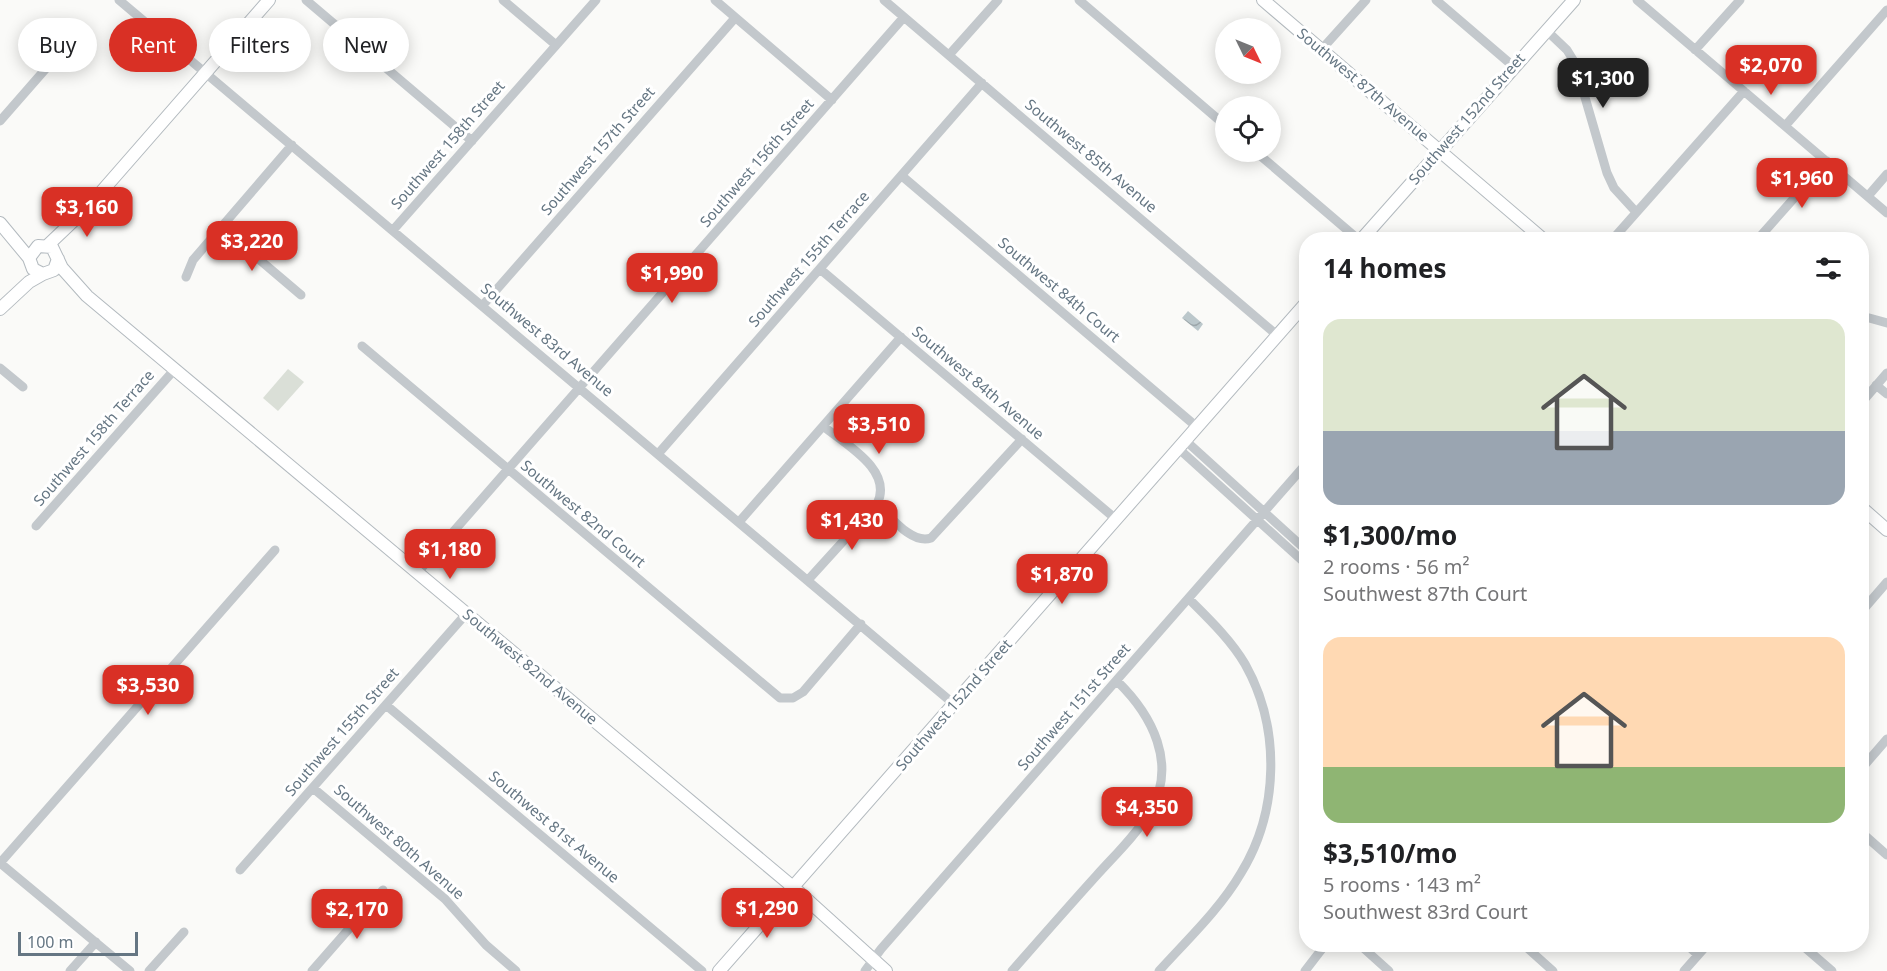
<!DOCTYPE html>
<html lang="en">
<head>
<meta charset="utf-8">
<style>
	:root { --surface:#fff; --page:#f6f6f6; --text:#202124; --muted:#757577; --accent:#d93025 }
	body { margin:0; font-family:"Noto Sans",sans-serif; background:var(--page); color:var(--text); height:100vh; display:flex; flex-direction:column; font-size:22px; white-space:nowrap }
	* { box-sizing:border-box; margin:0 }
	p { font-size:20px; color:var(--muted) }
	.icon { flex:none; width:33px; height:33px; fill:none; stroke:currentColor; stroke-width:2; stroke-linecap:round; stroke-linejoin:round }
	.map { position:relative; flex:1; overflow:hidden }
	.sheet { position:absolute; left:1299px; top:232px; width:570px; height:720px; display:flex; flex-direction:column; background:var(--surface); border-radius:24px; box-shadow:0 3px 15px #0003 }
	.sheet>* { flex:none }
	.banner { position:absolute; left:18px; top:18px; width:570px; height:54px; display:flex; gap:12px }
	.needle { width:39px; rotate:133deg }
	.controls { position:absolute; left:1215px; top:18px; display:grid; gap:12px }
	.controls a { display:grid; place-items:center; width:66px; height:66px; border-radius:50%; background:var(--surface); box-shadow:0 3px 15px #0003; font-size:30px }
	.scale { position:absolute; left:18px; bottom:15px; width:120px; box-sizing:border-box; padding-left:6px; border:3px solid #657683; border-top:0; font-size:16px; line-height:21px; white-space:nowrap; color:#657683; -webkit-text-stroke:4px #fff; paint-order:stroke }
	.price { position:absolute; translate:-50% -51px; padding:0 14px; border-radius:12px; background:var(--accent); color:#fff; font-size:20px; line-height:39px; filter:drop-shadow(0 2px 3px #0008) }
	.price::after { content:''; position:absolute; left:50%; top:36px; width:18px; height:14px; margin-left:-9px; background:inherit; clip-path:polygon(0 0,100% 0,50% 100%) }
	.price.current { background:#222; color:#fff }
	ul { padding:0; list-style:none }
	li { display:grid; align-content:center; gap:12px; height:318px; padding:0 24px }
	li span { display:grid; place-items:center; height:186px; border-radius:18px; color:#555 }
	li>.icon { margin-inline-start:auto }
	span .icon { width:108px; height:108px; fill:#fffc; stroke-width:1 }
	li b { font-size:26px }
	h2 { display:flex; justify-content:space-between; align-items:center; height:72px; padding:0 24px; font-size:26px }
	.chip { padding:0 21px; border-radius:27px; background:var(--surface); box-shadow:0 3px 15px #0003; font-size:21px; line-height:54px }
	.chip.current { background:var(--accent); color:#fff }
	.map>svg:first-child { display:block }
</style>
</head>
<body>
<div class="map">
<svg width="1887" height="971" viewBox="0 0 1887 971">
	<defs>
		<pattern id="water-waves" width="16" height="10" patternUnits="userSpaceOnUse" patternTransform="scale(1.5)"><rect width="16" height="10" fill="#bbc7cb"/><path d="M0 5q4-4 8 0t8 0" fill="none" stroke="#9ca6aa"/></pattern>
	</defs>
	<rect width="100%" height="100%" fill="#fafaf8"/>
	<path fill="#dadfd7" d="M288,369L304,382L278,411L263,398Z"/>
	<path fill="url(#water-waves)" d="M1188,311L1203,324L1198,331L1182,318Z"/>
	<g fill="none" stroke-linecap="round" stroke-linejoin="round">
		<defs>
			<path id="secondary" d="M1263,0L1544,240
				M0,223L29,258
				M1361,240L1574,0
				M48,245L89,206L269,0
				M58,259L54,270L43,274L33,269L29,258L38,246L52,247L62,268L87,296L793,887L886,971
				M0,309L29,282L43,274
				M1862,508L1887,530
				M719,971L1306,303"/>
		</defs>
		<use href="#secondary" stroke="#b3babf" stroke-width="14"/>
		<path stroke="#c3c8cc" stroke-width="9" d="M119,0L955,705
			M306,0L472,141
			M503,0L556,45
			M715,0L832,100
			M884,0L1278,336
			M1079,0L1226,126
			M1436,0L1513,66
			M1637,0L1887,213
			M1546,30L1567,50L1575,63L1607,173L1614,188L1636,212
			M1321,50L1366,0
			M1695,50L1740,0
			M949,55L998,0
			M0,121L49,65
			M1785,126L1887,10
			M1256,152L1359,240
			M902,176L1197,427
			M1868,196L1887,174
			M221,227L301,295
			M394,229L596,0
			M1612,240L1744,91
			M1757,240L1827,161
			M820,269L1117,520
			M186,277L193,260L292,145
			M483,305L735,18
			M1862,316L1887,323
			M362,346L780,698H793L803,692L861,624
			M0,368L23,387
			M1876,385L1887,394
			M1862,402L1887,373
			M1186,441L1306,550
			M1179,449L1306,564
			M658,454L982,83
			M877,504C890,516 912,545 931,538L1022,439
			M739,522L901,337
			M36,526L175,369
			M418,572L904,17
			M808,580L877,504C894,470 845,444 823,426
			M1862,611L1887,582
			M386,705L702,971
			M1862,768L1887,739
			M313,788L445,899L486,945L516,971
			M1862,833L1887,855
			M0,863L275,550
			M0,863L130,971
			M240,870L466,614
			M1360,945L1389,971
			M1524,945L1553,971
			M1687,945L1698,955
			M1802,945L1832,971
			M70,971L96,942
			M149,971L184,932
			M312,971L383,890
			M865,971L881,949L1306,464
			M1012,971C1040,939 1068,907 1097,875C1115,855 1136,835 1150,812C1178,764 1152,715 1117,681
			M1159,971C1187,940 1220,909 1241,873C1279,811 1281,728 1245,664C1231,640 1209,619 1189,599
			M1305,971L1325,945
			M1684,971L1707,945"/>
		<use href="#secondary" stroke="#fff" stroke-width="12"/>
	</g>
	<g text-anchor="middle" stroke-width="6" stroke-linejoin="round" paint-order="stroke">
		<g font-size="15" fill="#657683" stroke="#fff">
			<text transform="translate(1363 85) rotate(40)" y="5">Southwest 87th Avenue</text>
			<text transform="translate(1467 119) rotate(-49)" y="5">Southwest 152nd Street</text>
			<text transform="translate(448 145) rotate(-49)" y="5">Southwest 158th Street</text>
			<text transform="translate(598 151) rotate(-49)" y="5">Southwest 157th Street</text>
			<text transform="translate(1091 156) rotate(40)" y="5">Southwest 85th Avenue</text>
			<text transform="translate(757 163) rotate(-49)" y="5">Southwest 156th Street</text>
			<text transform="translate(809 259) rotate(-49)" y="5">Southwest 155th Terrace</text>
			<text transform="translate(1059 290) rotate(40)" y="5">Southwest 84th Court</text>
			<text transform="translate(547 340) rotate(40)" y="5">Southwest 83rd Avenue</text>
			<text transform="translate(978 383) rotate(40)" y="5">Southwest 84th Avenue</text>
			<text transform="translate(94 438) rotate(-49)" y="5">Southwest 158th Terrace</text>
			<text transform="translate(583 514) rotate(40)" y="5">Southwest 82nd Court</text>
			<text transform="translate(530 667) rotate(40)" y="5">Southwest 82nd Avenue</text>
			<text transform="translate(954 705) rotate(-49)" y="5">Southwest 152nd Street</text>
			<text transform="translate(1074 707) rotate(-49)" y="5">Southwest 151st Street</text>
			<text transform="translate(342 732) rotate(-49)" y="5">Southwest 155th Street</text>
			<text transform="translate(554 827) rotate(40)" y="5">Southwest 81st Avenue</text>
			<text transform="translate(399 842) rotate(41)" y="5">Southwest 80th Avenue</text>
		</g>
	</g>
</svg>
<div class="controls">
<a><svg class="needle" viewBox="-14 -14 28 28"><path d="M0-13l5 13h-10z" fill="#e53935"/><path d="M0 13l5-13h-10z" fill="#757577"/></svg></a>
<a><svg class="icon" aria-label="locate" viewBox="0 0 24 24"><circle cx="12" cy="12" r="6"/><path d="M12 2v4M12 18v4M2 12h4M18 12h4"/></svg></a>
</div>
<div class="scale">100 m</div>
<b class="price" style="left:1771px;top:96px">$2,070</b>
<b class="price current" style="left:1603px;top:109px">$1,300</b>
<b class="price" style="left:1802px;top:209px">$1,960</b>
<b class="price" style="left:87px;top:238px">$3,160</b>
<b class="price" style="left:252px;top:272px">$3,220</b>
<b class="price" style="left:672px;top:304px">$1,990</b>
<b class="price" style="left:879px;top:455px">$3,510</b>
<b class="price" style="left:852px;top:551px">$1,430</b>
<b class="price" style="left:450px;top:580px">$1,180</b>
<b class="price" style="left:1062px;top:605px">$1,870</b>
<b class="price" style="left:148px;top:716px">$3,530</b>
<b class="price" style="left:1147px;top:838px">$4,350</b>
<b class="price" style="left:767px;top:939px">$1,290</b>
<b class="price" style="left:357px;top:940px">$2,170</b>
<div class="banner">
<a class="chip">Buy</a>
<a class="chip current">Rent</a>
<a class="chip">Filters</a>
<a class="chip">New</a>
</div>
<section class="sheet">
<h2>14 homes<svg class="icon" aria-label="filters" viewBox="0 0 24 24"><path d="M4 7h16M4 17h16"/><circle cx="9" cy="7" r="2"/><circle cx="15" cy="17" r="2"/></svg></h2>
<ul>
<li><span style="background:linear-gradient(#dfe7d0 60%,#9aa5b1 0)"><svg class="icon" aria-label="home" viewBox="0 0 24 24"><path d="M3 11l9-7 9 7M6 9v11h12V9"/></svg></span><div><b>$1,300/mo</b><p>2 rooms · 56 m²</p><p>Southwest 87th Court</p></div></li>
<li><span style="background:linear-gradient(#ffd9b3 70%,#8fb573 0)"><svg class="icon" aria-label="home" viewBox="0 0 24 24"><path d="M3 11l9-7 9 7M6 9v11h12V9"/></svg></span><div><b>$3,510/mo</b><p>5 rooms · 143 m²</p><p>Southwest 83rd Court</p></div></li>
</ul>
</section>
</div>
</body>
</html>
